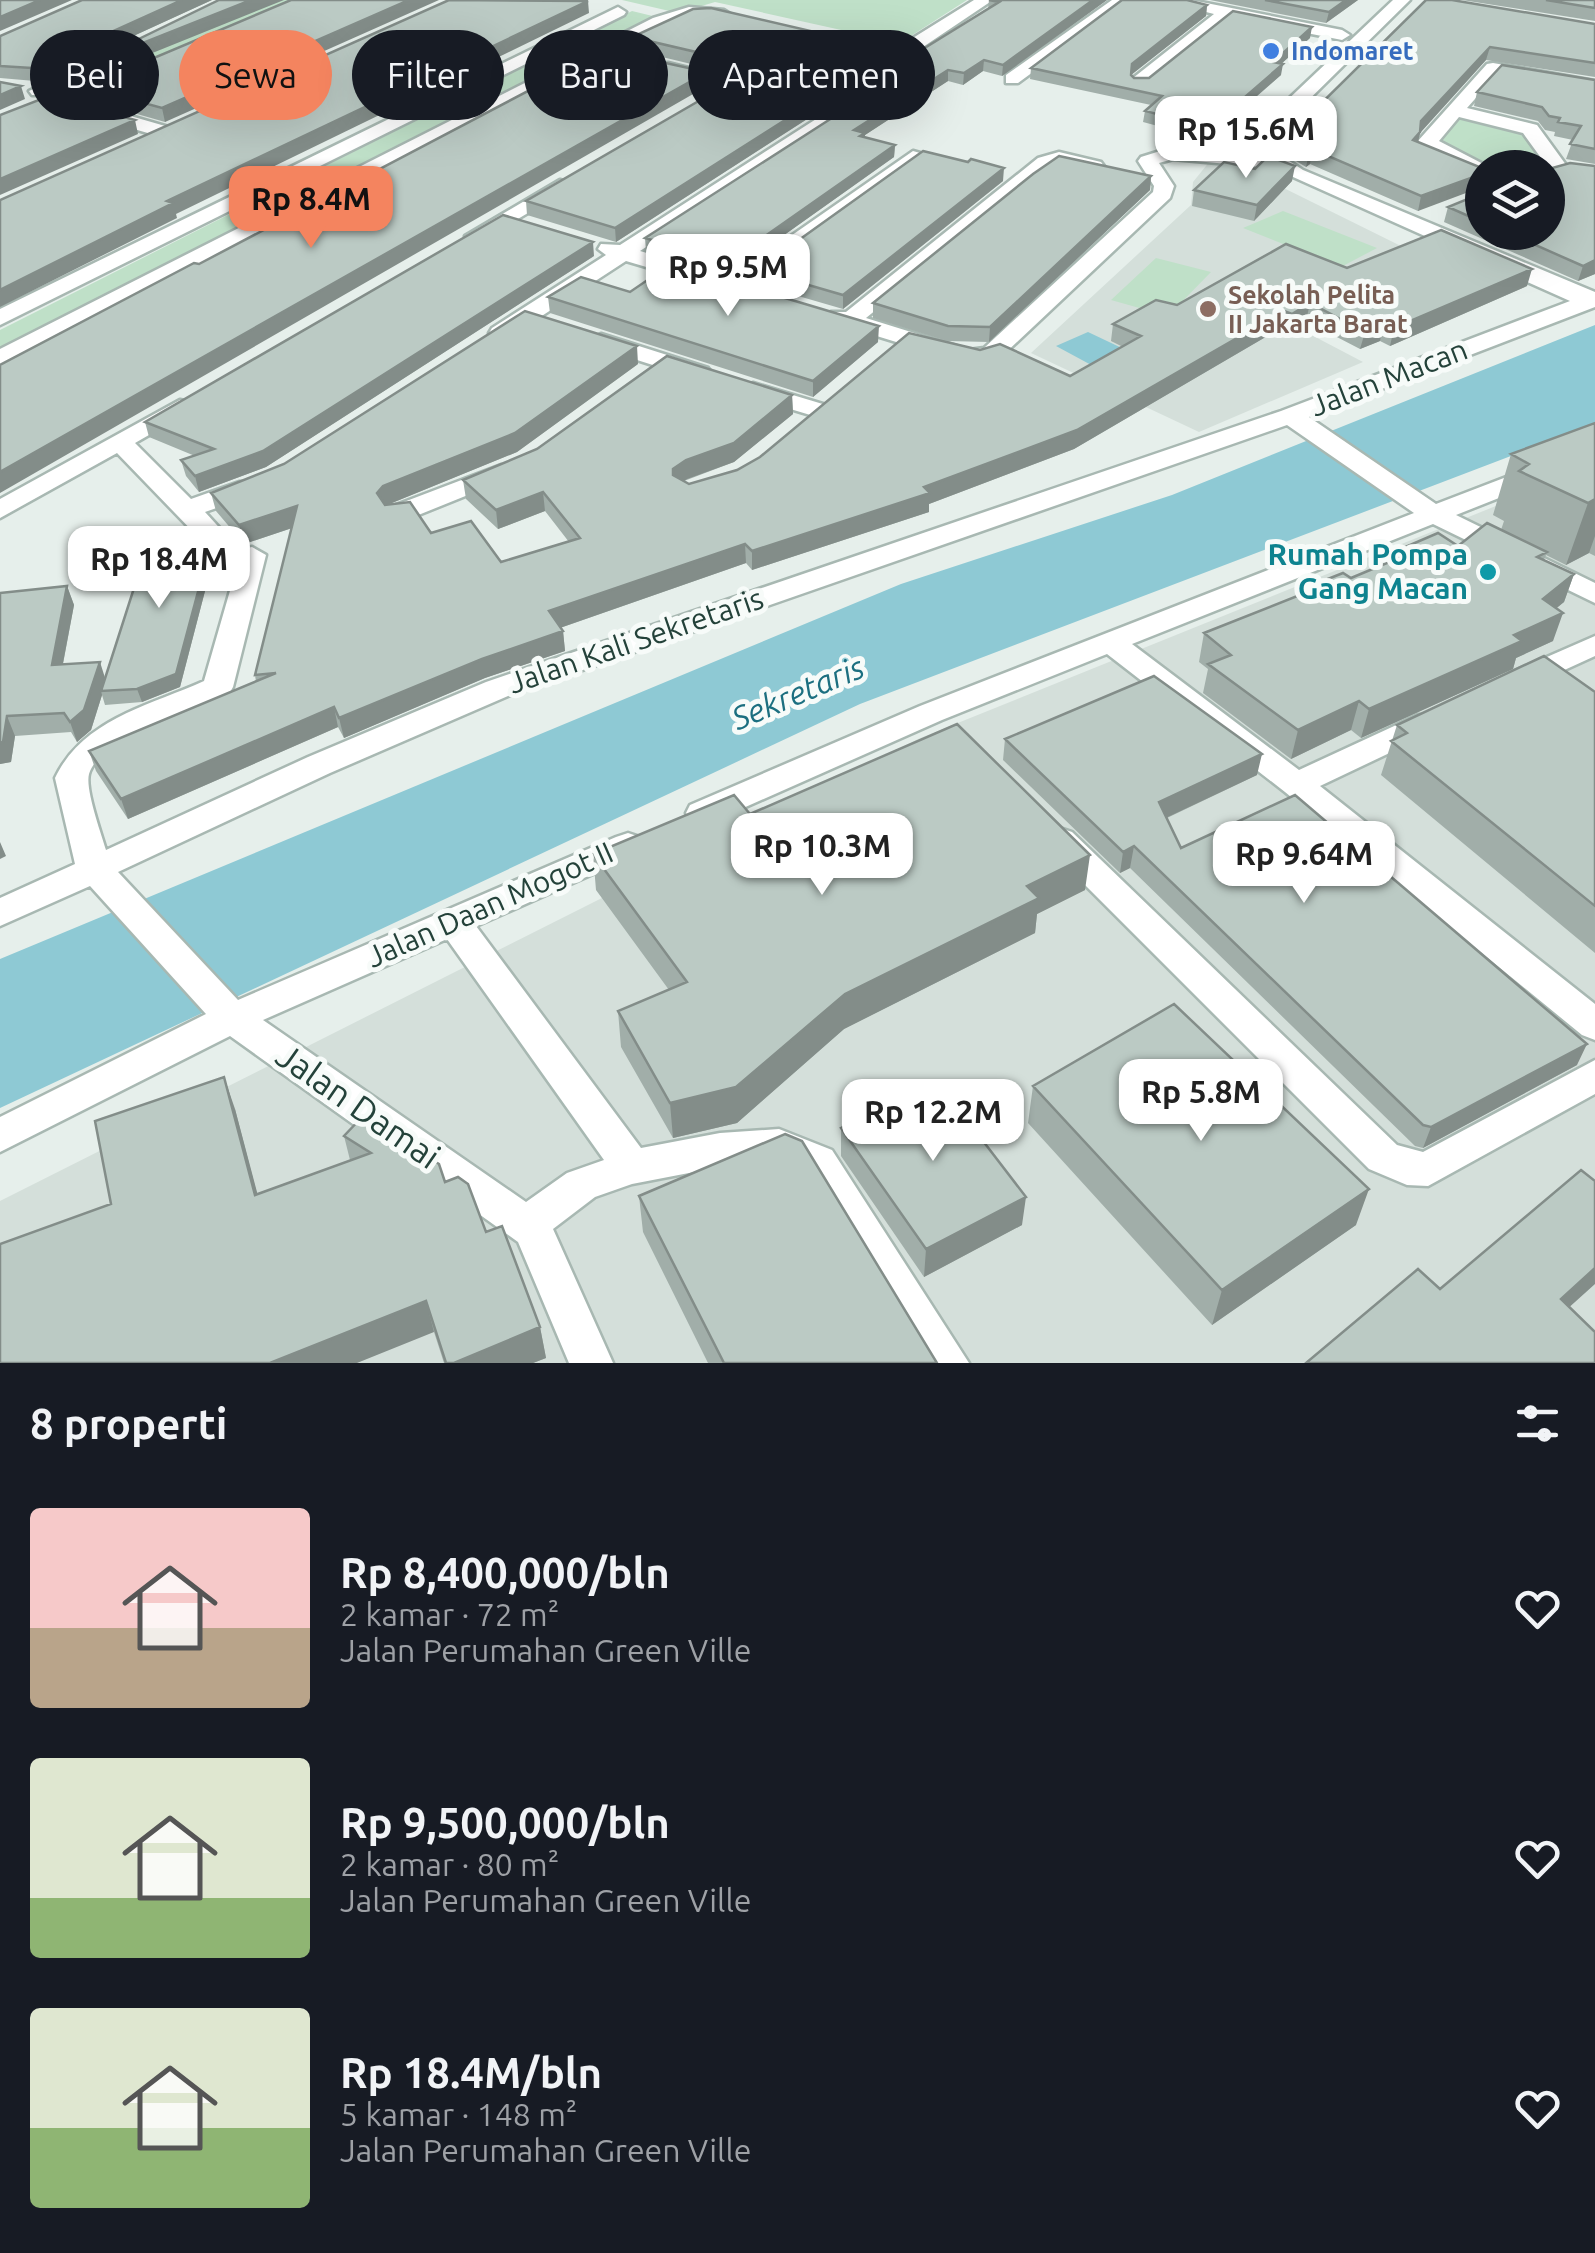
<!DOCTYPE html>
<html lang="id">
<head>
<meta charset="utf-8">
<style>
	:root { --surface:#171b24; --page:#20242c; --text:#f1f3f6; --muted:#9ea1a6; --accent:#f4845f }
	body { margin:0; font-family:Ubuntu,sans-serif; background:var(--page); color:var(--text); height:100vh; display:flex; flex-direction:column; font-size:38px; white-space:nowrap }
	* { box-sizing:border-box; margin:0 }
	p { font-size:32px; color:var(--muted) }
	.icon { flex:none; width:55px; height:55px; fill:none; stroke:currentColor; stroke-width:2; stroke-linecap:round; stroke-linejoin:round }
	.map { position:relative; height:1363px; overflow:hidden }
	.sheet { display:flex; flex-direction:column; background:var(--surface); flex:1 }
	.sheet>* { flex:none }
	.guide { position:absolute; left:30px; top:30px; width:1000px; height:90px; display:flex; gap:20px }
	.controls { position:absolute; left:1465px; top:150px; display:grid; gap:20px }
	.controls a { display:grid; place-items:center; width:100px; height:100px; border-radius:50%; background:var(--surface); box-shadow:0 10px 40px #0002; font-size:50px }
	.price { position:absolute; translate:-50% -85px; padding:0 22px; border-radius:20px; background:#fff; color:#222; font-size:32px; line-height:65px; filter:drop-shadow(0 2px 5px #0008) }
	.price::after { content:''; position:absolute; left:50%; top:60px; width:30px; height:22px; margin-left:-15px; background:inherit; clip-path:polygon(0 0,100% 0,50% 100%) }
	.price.on { background:var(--accent); color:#111 }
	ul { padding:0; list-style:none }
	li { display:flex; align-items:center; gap:30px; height:250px; padding:0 30px }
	li span { display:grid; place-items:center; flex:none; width:280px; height:200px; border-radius:10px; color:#555 }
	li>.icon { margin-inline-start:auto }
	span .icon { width:120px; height:120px; fill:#fffc; stroke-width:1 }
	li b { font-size:42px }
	h2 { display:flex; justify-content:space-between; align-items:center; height:120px; padding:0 30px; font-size:42px }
	.tag { padding:0 35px; border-radius:45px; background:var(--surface); box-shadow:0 10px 40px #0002; font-size:35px; line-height:90px }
	.tag.on { background:var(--accent); color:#111 }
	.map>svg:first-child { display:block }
</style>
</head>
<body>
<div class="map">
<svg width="1595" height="1363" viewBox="0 0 1595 1363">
	<rect width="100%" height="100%" fill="#e6efeb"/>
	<path fill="#d4dfda" d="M1210,161L1233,163L1407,249L1370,287L1302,330L1363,362L1199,432L1031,353L1191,205L1193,182Z
		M1595,466V1363H0V1201L918,739Z"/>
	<path fill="#bfe0c8" d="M238,0H306L90,89L52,85Z
		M622,0H967L900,43L715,2L678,13Z
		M632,11L665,19L0,355V330Z
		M1458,115L1526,132L1546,166L1490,167L1437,143Z
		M1283,211L1377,248L1341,267L1243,228Z
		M1156,258L1211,272L1168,316L1111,300Z"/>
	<path fill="#8ec9d4" d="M1595,325V424L860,704L0,1108V959L901,584L1172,495Z
		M1088,332L1166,369L1132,387L1056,346Z"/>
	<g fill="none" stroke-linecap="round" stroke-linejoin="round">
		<defs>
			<path id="minor" d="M974,0H993L920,49H908V41Z
				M1112,0H1131L1018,83H1006V75Z
				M1159,0H1191L1342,30L1350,35L1342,40L1230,18L1145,86H1133V78L1214,14Z
				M1393,0H1410L1275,133L1271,139L1274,151L1303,170L1595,292V307L1309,417L1436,504L1595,443V460L1456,515L1595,583V603L1433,524L1132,644L1299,770L1418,715H1440L1444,722L1440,729L1320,786L1595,1004V1040L1582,1035L1285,792L1107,654L942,720L714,821L702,824L690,821L686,813L690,805L920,706L1414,513L1287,425L508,696L330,773L118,872L238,1000L616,837L628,833L640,837L645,845L640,853L476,926L641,1148L720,1133L779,1129L832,1150L969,1363H922L804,1174L777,1163L720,1167L632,1184L595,1197L553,1229L613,1363H569L518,1242L230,1036L0,1152V1117L206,1014L90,886L0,926V898L75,864L55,778C83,719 149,706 204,681L242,549L252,547L266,555L233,687L229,694C196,709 99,738 89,774C85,789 101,833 106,850L308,757L486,682L1281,411L1570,301L1273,168L1173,159L1159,163L1174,186L1170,198L999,359L968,364L831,322L828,317L831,312H846L1038,158L1059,152L1101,162L1104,166L1094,172L1060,164L1052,166L866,318L969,350L984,348L1153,192L1154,186L1138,161L1141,157L1173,147L1258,157L1253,139L1260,126ZM447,939L604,1160L567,1173L526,1202L263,1020Z
				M618,7L626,12L624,15L0,325V309Z
				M689,7L724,10L732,15L724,20L690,17L665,26L0,365V349L653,18Z
				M826,35H838L901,55L835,105L845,114L843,118L640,251L712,272L715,277L712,282L704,284L626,261L508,338H492L489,333L492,328L606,255L598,249L601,244L620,245L824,114L814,105L817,101L879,57L826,43Z
				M668,63L775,89L778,93L769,98L662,72V64Z
				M1493,63L1595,81V91L1497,74L1467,108L1537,125L1569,169L1566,173H1552L1523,133L1459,117L1439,141L1489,167L1482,168V177L1417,142L1487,64Z
				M81,66L90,71L87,75L44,95H32L29,91Z
				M120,72L126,73V81L66,105H54L51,101Z
				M96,106L172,128L174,132L165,138L89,116V108Z
				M913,151L920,153V161L742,291H726L723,286L726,281Z
				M560,180L567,182V190L482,240L475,242L465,236Z
				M601,334L708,368L712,373L700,380L593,346L589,341Z
				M753,383L826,405L829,410L817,417L744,395L741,390Z
				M180,400L189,402L192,407L189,412L135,443L191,499L239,482H257L261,488L257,494L205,512L226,535L222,541H202L117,453L0,518V499Z
				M501,465L510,468L514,473L510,478L406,520H388L384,514L388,508Z
				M1595,636V656L1521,690L1510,687L1506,680L1510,673Z
				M1060,828L1072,832L1397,1145L1423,1152L1595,1060V1094L1428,1186L1407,1185L1369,1169L1048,848L1043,840L1048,832Z"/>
		</defs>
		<use href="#minor" stroke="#a8b8b2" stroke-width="5"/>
		<use href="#minor" fill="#fff" fill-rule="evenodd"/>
	</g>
	<path fill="#a1aea9" d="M82,0H212L35,81L0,78V36Z
		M291,0L165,122L88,100L85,87Z
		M989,0H1107L1002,76L983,71L963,85L948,81L865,135L864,137L895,145L894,157L728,275L646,251L645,238L846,109L842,105V94L915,54L988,9Z
		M1210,0H1358L1326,23Z
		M1426,0L1595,24V77L1486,60L1420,133L1418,142L1482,168L1418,211L1310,164L1306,167L1283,153L1286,138Z
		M1462,0H1595V21Z
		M1207,5L1206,16L1131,75L1134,78H1149L1310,38L1281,64V75L1247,105L1250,118L1217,142L1143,122L1145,111L1151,105L1030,79L1031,68Z
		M632,37L871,45V59L820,95L633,50Z
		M1595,80V164L1566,159L1573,140L1554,136L1555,132L1545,130L1538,121L1474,106L1477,92Z
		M815,114L616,242L527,215L526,201Z
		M968,162L1003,181L843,309L757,284V270Z
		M1595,166V274L1578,281L1444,222L1448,207L1482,193V232H1548Z
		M1151,176L1150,190L989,342L947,341L873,318V303Z
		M1292,181L1254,221L1192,206L1194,190Z
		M594,256L266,467L199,492L186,476L181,460L195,456L149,437L145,422Z
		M1347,268L1527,286L1390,346L1380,341L1360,349L1306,321L1288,332L1281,328L1074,449L929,504V512L752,570L746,563L560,628L563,631L565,651L485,678L344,738L338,727L128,819L96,771L89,751L256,682L255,675L292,528L244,544L216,511L211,493L638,364L517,452L387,505L431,533L501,562L569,542L545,511L498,529L466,499L463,480L792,395L793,414L734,462L684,481L689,484L1070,376L1123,347L1111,341L1113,324L1177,305Z
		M630,292L878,342L813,397L550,313L548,297Z
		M1595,423V556L1589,553L1566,565L1546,555L1544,560L1574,574L1564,602L1556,608L1553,641L1516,658L1513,669L1361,738L1351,730L1291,759L1203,693L1208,669L1199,662L1204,633L1309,592L1310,586L1351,578L1400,558L1403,548L1458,546L1501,530L1504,521L1493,515L1511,454Z
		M214,532L217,545L180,687L142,702L105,705L102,695L91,730L77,742L71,732L15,736L11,762L0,764V593L67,586L74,605L63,664L105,678Z
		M1595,692V953L1381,775L1397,725Z
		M1005,739L1257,775L1167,818L1181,848L1577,1065L1423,1148L1415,1146L1130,868L1120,873L1003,760Z
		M750,814L1085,890L1037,914L1035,933L844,1029L737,1123L673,1138L621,1047L618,1011L669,990L596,890L593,854Z
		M1033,1086L1356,1225L1212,1325L1028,1123Z
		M235,1109L257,1194L350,1160L344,1136L445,1182L486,1232L540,1327L546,1358L533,1363H444L434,1332L111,1204Z
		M841,1128L1022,1225L924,1277L841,1156Z
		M639,1196L937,1363H708L643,1232Z"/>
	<path fill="#838d89" d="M40,0H72L0,31V17Z
		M182,0H212L35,81L32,68Z
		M251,0H284L78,83L75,70Z
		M409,0H439L165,122L162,108Z
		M1093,0H1107L1002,76L1003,65Z
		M1346,0H1358L1326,23L1329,12Z
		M588,1L589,13L176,214L177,218L0,307V290L167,201Z
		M1207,5L1206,16L1131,75L1132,64Z
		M1312,27L1310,38L1271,73L1273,62Z
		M871,45V59L820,95V81Z
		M1490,47L1486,60L1420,133L1417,147L1413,140L1421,121Z
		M984,60L983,71L963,85L964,73Z
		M1283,64L1281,75L1236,114L1238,103Z
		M948,70V81L865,135L864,145L854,130Z
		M707,72V86L0,493V472Z
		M21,86L25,99L0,110V95Z
		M815,101V114L616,242L615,228Z
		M1252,106L1250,118L1217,142L1219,130Z
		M135,120L138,134L0,195V179Z
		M895,145L894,157L728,275V262Z
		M1312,149L1310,164L1306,167L1309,153Z
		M1295,166L1292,181L1254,221L1257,205Z
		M1004,168L1003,181L843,309V295Z
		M1482,174V187L1418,211L1421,196Z
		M1151,176L1150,190L989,342L990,327Z
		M593,242L594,256L266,467L199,492L195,476Z
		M1595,260V274L1578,281L1583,266Z
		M1532,269L1527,286L1390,346L1394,328Z
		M1310,303L1306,321L1288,332L1292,314Z
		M1284,311L1281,328L1074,449L929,504V512L752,570V551L924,487Z
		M1384,323L1380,341L1360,349L1365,332Z
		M879,326L878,342L813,397V381Z
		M637,346L638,364L517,452L387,505L381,512L377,493L383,486Z
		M792,395L793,414L734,462L687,479L674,488L673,469Z
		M543,492L545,511L498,529L496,510Z
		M1595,499V536L1589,553L1566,565L1588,503Z
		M297,506L301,525L244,544L239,525Z
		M214,532L217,545L180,687L142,702L137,689Z
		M745,544L746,563L551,631L549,611Z
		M1574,574L1564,602L1535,626L1563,613L1553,641L1516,658L1513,669L1361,738L1369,709L1514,635L1543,599Z
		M67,586L74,605L59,684L52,665Z
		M563,631L565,651L485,678L344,738L339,718L482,659Z
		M100,662L106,681L101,691L102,695L91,730L77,742L70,722Z
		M1359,701L1351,730L1291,759L1298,730Z
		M334,707L338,727L128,819L121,799Z
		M7,716L15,736L11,762L0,764V743Z
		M1262,754L1257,775L1155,823L1159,802Z
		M0,842L6,856L0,859Z
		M1134,846L1130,868L1120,873L1123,852Z
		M1090,855L1085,890L1037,914L1035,933L844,1029L737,1123L673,1138L670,1103L845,994L1027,886Z
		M1587,1044L1577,1065L1423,1148L1431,1127Z
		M224,1077L235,1109L266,1226L255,1195Z
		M1369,1189L1356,1225L1212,1325L1222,1290Z
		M1026,1197L1022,1225L924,1277L926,1249Z
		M1595,1268V1284L1545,1329L1561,1299Z
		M426,1301L434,1332L357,1363H270Z
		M540,1327L546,1358L533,1363H454Z"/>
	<path fill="#bbcac4" stroke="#838d89" stroke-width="2.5" d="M0,0H40L0,17Z
		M82,0H182L32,68L0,66V36Z
		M219,0H251L75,70Z
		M291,0H409L162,108L85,87Z
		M449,0L588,1L167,201L173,203L0,290V200Z
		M989,0H1093L1003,65L984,60L964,73L948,70L854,130L865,133L860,136L895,145L728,262L645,238L846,109L850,101L842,94L901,50L915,54L999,2Z
		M1122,0H1187L1207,5L1132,64L1131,75L1134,78H1149L1233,11L1312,27L1273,62L1283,64L1238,103L1252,106L1219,130L1145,111L1162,96L1031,68Z
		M1265,0H1346L1329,12Z
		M1426,0H1452L1595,24V63L1490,47L1421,121L1420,132L1413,140L1482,168V174L1421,196L1312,149L1309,153L1286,138Z
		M1546,0H1595V8Z
		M711,8L871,45L820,81L632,37L693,9Z
		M606,50L707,72L0,472V365L194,263L199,264Z
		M1502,65L1595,80V149L1570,144L1581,126L1558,122L1560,118L1549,116L1542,107L1477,92Z
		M735,80L815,101L615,228L526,201Z
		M0,82L21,86L0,95Z
		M49,96L135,120L0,179V115Z
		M923,151L968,162L971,159L1004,168L843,295L757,270Z
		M1059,156L1151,176L990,327L948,326L873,303L1033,174Z
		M1268,156L1295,166L1257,205L1194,190L1224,162L1255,169Z
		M1570,163L1595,166V260L1583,266L1506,232H1548V174L1552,168Z
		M1482,193V222L1448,207Z
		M503,215L593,242L263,451L195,476L181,460L214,449L145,422Z
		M1441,230L1532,269L1394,328L1384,323L1365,332L1310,303L1292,314L1284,311L1077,430L924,487L930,493L752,551L745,544L549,611L563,631L482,659L339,718L334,707L121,799L89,751L276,673L255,675L297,506L239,525L211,493L284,464L525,311L637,346L515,433L383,486L377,493L385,505L410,502L431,533L471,521L501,562L580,538L543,492L496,510L463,480L537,449L667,356L792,395L734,443L686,460L673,469V475L689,484L737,470L760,457L909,333L980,350L1000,344L1070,376L1141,336L1113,324L1156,300L1177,305L1286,244L1347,268Z
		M671,264L879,326L813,381L548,297L581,277L630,292Z
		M1595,423V499L1588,503L1519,471L1529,464L1511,454Z
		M1487,523L1547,552L1537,557L1574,574L1543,599L1563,613L1514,635L1522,641L1369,709L1359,701L1298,730L1208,664L1231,655L1204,633L1315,589L1310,586L1343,573L1351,578L1411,553L1403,548L1438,533L1458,546Z
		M214,532L176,674L137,689L101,691L151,535Z
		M67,586L52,665L100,662L84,710L70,722L64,713L7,716L3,742L0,743V593Z
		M1544,656L1595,692V906L1391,741L1407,733L1397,725Z
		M1154,676L1262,754L1159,802L1181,848L1295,795L1587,1044L1431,1127L1423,1125L1134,846L1123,852L1005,739Z
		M957,724L1090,855L1027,886L1039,898L845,994L736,1087L670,1103L618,1011L687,982L593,854L734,795L750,814Z
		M1174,1004L1369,1189L1222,1290L1033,1086Z
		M224,1077L255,1195L371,1153L344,1136L363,1116L439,1164L445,1182L458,1177L468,1184L486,1232L502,1226L540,1327L454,1363H446L426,1301L270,1363H0V1244L111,1204L95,1121Z
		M937,1081L1026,1197L926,1249L841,1128Z
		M785,1134L802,1141L937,1363H724L639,1196Z
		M1581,1170L1595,1181V1268L1561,1299L1595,1332V1363H1306L1418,1269L1440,1289Z"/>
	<circle fill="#3f7fe0" stroke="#f7fbf9" stroke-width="4" cx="1271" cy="51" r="10"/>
	<circle fill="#8d6e63" stroke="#f7fbf9" stroke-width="4" cx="1208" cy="309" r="10"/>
	<circle fill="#0f9aa8" stroke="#f7fbf9" stroke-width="4" cx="1488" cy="572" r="10"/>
	<g text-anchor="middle" stroke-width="10" stroke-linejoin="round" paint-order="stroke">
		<g font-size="25" font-weight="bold" fill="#366cbe" stroke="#f7fbf9" text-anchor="start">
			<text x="1291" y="60">Indomaret</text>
		</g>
		<g font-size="25" font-weight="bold" fill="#785e54" stroke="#f7fbf9" text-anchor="start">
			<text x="1228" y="304">Sekolah Pelita<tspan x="1228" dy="29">II Jakarta Barat</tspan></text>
		</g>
		<g font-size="30" fill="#24423a" stroke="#f7fbf9">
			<text transform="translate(1389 378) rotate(-21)" y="10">Jalan Macan</text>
			<text transform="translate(636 641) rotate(-19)" y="10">Jalan Kali Sekretaris</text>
			<text transform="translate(490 905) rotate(-24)" y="10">Jalan Daan Mogot II</text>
		</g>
		<g font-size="30" font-weight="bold" fill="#0d838f" stroke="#f7fbf9" text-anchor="end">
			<text x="1468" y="565">Rumah Pompa<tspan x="1468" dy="34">Gang Macan</tspan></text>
		</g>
		<g font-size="32" font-style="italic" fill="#1c6f80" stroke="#f7fbf9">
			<text transform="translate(798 693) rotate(-23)" y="11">Sekretaris</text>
		</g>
		<g font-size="35" fill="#24423a" stroke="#f7fbf9">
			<text transform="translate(358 1106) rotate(35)" y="12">Jalan Damai</text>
		</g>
	</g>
</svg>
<div class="controls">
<a><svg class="icon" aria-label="layers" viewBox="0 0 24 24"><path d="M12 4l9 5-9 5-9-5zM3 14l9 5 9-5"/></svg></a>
</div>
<b class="price" style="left:1246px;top:181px">Rp 15.6M</b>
<b class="price on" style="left:311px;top:251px">Rp 8.4M</b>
<b class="price" style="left:728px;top:319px">Rp 9.5M</b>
<b class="price" style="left:159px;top:611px">Rp 18.4M</b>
<b class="price" style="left:822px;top:898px">Rp 10.3M</b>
<b class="price" style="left:1304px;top:906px">Rp 9.64M</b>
<b class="price" style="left:1201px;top:1144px">Rp 5.8M</b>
<b class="price" style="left:933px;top:1164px">Rp 12.2M</b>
<div class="guide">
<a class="tag">Beli</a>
<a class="tag on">Sewa</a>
<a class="tag">Filter</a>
<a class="tag">Baru</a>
<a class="tag">Apartemen</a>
</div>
</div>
<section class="sheet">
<h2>8 properti<svg class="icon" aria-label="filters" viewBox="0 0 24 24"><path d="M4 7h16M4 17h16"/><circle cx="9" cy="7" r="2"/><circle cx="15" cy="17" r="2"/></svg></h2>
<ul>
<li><span style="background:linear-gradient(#f6c9c9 60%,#b9a48a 0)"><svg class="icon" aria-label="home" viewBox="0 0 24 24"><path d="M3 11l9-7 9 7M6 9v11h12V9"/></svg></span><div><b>Rp 8,400,000/bln</b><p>2 kamar · 72 m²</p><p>Jalan Perumahan Green Ville</p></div><svg class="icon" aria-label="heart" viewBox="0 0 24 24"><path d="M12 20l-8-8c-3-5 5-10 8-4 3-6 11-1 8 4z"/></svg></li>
<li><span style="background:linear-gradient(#dfe7d0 70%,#8fb573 0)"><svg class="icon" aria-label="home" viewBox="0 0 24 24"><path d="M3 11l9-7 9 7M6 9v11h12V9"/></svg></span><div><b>Rp 9,500,000/bln</b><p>2 kamar · 80 m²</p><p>Jalan Perumahan Green Ville</p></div><svg class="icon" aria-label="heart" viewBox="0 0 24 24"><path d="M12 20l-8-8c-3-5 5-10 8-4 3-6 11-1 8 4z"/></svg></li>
<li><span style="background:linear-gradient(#dfe7d0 60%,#8fb573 0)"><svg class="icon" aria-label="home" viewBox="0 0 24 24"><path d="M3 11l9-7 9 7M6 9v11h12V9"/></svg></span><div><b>Rp 18.4M/bln</b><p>5 kamar · 148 m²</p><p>Jalan Perumahan Green Ville</p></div><svg class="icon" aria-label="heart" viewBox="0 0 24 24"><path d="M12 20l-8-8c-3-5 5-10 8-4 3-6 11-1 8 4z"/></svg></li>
</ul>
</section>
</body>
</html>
